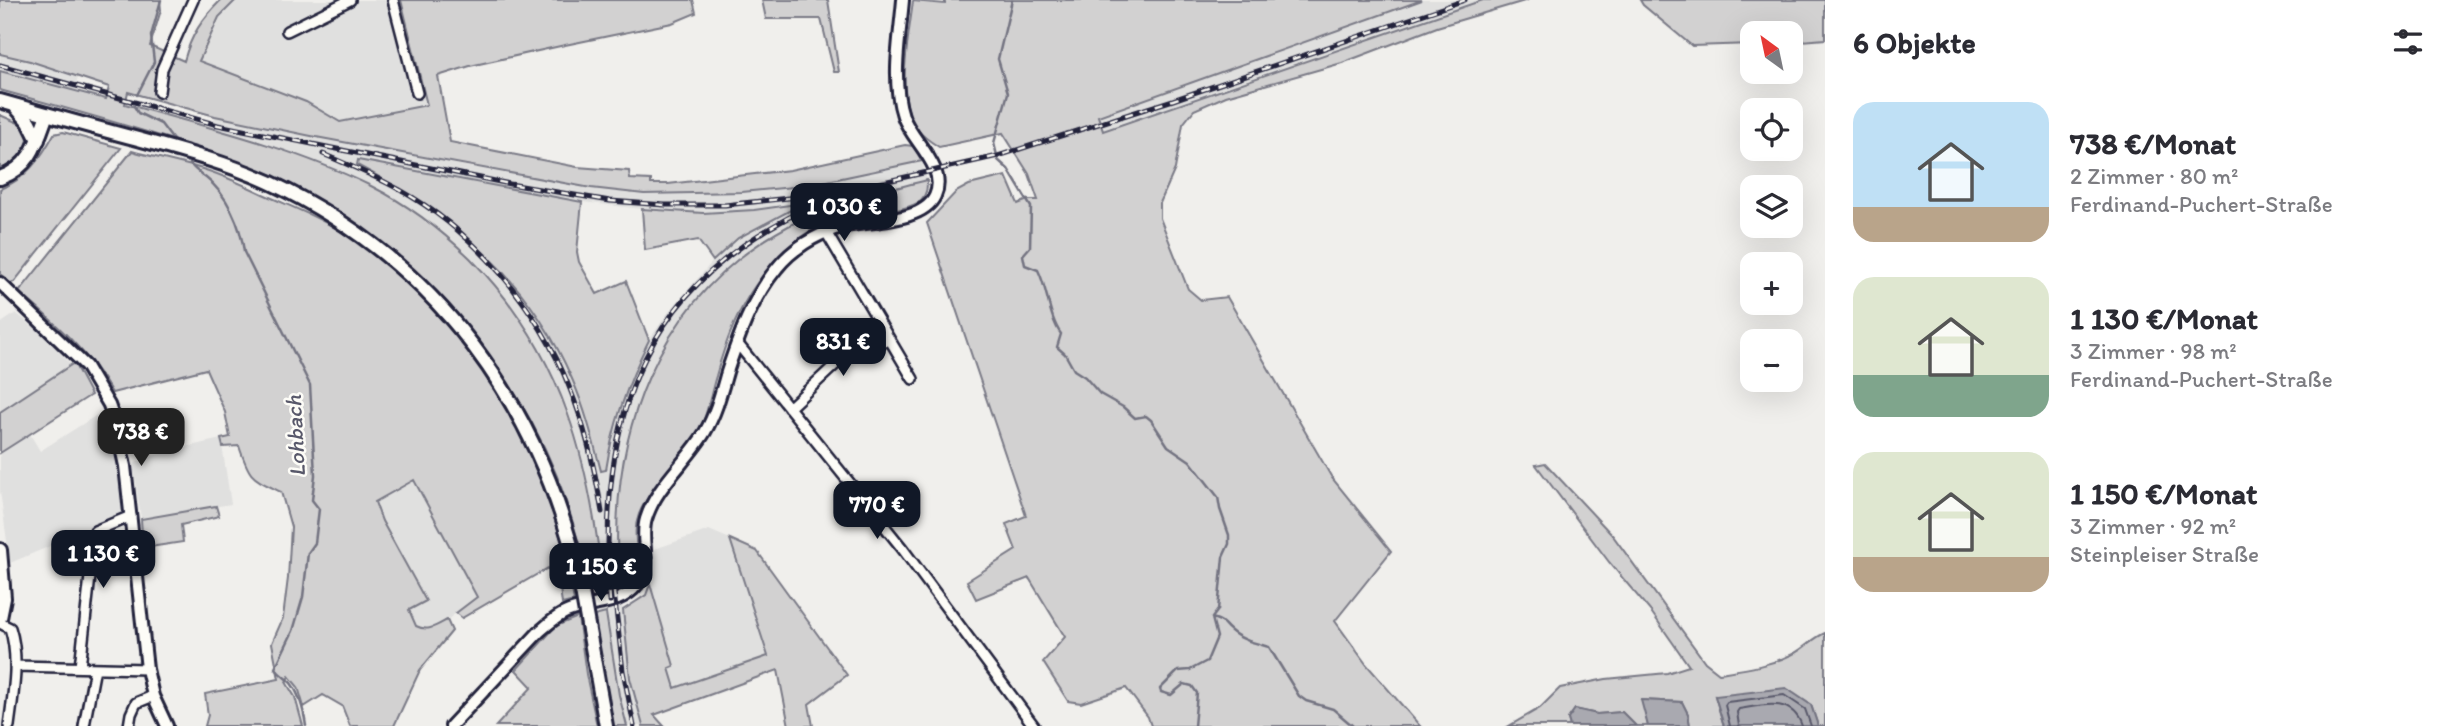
<!DOCTYPE html>
<html lang="de">
<head>
<meta charset="utf-8">
<style>
	:root { --surface:#fff; --page:#f2f2f3; --text:#2b2b33; --muted:#7c7c81; --accent:#111827 }
	body { margin:0; font-family:Itim,sans-serif; background:var(--page); color:var(--text); height:100vh; display:flex; flex-direction:column; font-size:26px; white-space:nowrap }
	* { box-sizing:border-box; margin:0 }
	p { font-size:23px; color:var(--muted) }
	.icon { flex:none; width:38px; height:38px; fill:none; stroke:currentColor; stroke-width:2; stroke-linecap:round; stroke-linejoin:round }
	.map { position:relative; flex:1; overflow:hidden }
	.sheet { display:flex; flex-direction:column; background:var(--surface); width:630px }
	.sheet>* { flex:none }
	.needle { width:46px; rotate:327deg }
	.fabs { position:absolute; left:1740px; top:21px; display:grid; gap:14px }
	.fabs a { display:grid; place-items:center; width:63px; height:63px; border-radius:14px; background:var(--surface); box-shadow:0 7px 28px #0002; font-size:35px }
	.price { position:absolute; translate:-50% -60px; padding:0 16px; border-radius:14px; background:var(--accent); color:#fff; font-size:23px; line-height:46px; filter:drop-shadow(0 2px 4px #0008) }
	.price::after { content:''; position:absolute; left:50%; top:42px; width:21px; height:16px; margin-left:-10px; background:inherit; clip-path:polygon(0 0,100% 0,50% 100%) }
	.price.active { background:#222; color:#fff }
	ul { padding:0; list-style:none }
	li { display:flex; align-items:center; gap:21px; height:175px; padding:0 28px }
	li span { display:grid; place-items:center; flex:none; width:196px; height:140px; border-radius:21px; color:#555 }
	li>.icon { margin-inline-start:auto }
	span .icon { width:84px; height:84px; fill:#fffc; stroke-width:1 }
	li b { font-size:30px }
	h2 { display:flex; justify-content:space-between; align-items:center; height:84px; padding:0 28px; font-size:30px }
	main { display:flex; flex:1; min-height:0 }
	.map>svg:first-child { display:block }
</style>
</head>
<body>
<main>
<div class="map">
<svg width="1825" height="726" viewBox="0 0 1825 726">
	<rect width="100%" height="100%" fill="#f0efec"/>
	<filter id="ink" filterUnits="userSpaceOnUse"><feTurbulence type="fractalNoise" baseFrequency=".0143" numOctaves="2"/><feDisplacementMap in="SourceGraphic" scale="14" xChannelSelector="R" yChannelSelector="G"/><feConvolveMatrix kernelMatrix="1 2 1 2 8 2 1 2 1" color-interpolation-filters="sRGB"/></filter>
	<g filter="url(#ink)">
		<path fill="#e0e0df" fill-rule="evenodd" d="M236,0H401L427,105L340,122L306,102L199,61L219,17Z
			M1422,0H1483L1103,131L1097,116Z
			M0,54L30,61L78,78L74,90L0,71Z
			M215,116L466,166L591,188L644,194L742,192L804,186L922,161L927,180L841,204L698,298L670,336L650,371L639,401L626,446L619,498L618,535L619,578L630,677L643,726H627L619,695L591,498L580,448L567,407L373,187L321,164L211,128ZM358,160L582,202L642,209L703,213L754,210L801,203L738,238L713,261L667,314L649,340L637,364L620,404L606,470H601L589,426L572,378L548,332L518,290L467,236L440,214L402,188L357,165Z
			M16,313L46,337L71,365L0,412V324Z
			M100,413L118,467L124,515L10,563L0,491V453L30,434L40,451Z
			M221,439L231,504L141,519L133,464L164,452Z
			M414,480L477,597L447,620L432,628L423,629L416,626L359,510Z
			M709,530L730,539L769,656L675,688L669,668L674,666L650,584L652,550Z"/>
		<path fill="#d2d1d1" stroke="#7a7a86" stroke-width="2" d="M0,0H160L161,10L150,46L184,61C191,35 202,19 221,0H236L219,17L199,61L306,102L340,122L427,105L401,0H693L696,13L672,23L565,45L470,66L438,76L450,142L577,167L629,171L630,179L651,180V184H668L790,170L905,145L913,146L922,161L804,186L742,192L644,194L591,188L316,137L215,116L128,92L125,104C208,127 294,148 371,186C407,204 441,230 470,258C565,354 591,465 604,595L592,598C583,556 572,515 557,476C505,349 405,241 282,180C257,167 229,159 203,150C136,127 68,109 0,90V71L106,99L109,87L30,61L0,54Z
			M762,0H828L839,72H834L821,19H766Z
			M945,0H1422L1098,116L1103,131L1483,0H1528L1437,27L1342,63L1226,96L1194,110L1183,124L1175,169L1160,203V218L1188,289L1201,300L1227,297L1332,478L1391,551L1335,621L1366,664L1420,726H1151L1148,717L1126,688L1081,703L1068,701L1043,662L1065,637L1029,578L976,599L967,581L1016,550L1006,524L1026,516L927,223L956,192L969,185L1006,176L1018,204L1028,200H1038L1029,174L1003,133L939,147C931,142 923,137 918,130C894,100 909,37 913,1L945,4Z
			M1640,0H1825V39L1790,42V33H1752V44L1692,46L1643,5Z
			M0,115L23,125C37,146 18,162 0,170Z
			M63,132L121,148L14,282L10,283L0,274V189C26,179 41,158 54,134Z
			M132,151C154,157 177,162 199,168C221,174 242,184 263,194C287,205 312,214 335,228C365,245 393,270 418,294C503,377 556,483 574,601L562,604L559,580L548,568L462,618L456,613L477,597L414,480L375,502L382,521L426,601L409,610L416,626C428,632 436,626 447,620L452,631L420,670L394,726H350L342,706L323,695L304,707L298,687L289,676L286,682L295,697L303,726H205L208,715L205,694L279,679L272,643L283,618L288,578L291,527L281,492C251,477 250,479 239,446L223,447L221,439L230,437L225,412L206,369L112,393C90,353 54,322 19,292Z
			M358,160L582,202L577,252L579,262L597,294L626,281L649,340C628,382 613,423 606,470L601,471C593,440 585,408 572,379C529,278 451,214 357,165Z
			M927,180C927,188 927,194 921,200C910,213 849,215 829,222C798,233 775,258 757,283C737,311 725,343 716,376C710,395 708,414 699,432C684,461 651,484 639,514C627,546 653,564 620,592C604,438 655,292 800,220C840,200 885,191 927,180Z
			M804,203L738,238L713,261L698,240L645,250L642,209L703,213L754,210Z
			M74,363L91,395L0,453V412Z
			M1545,463L1613,536L1705,662L1719,673C1745,669 1769,666 1793,654C1805,648 1813,638 1825,633V726H1818L1811,705L1715,696L1724,726H1690L1688,714L1682,702L1642,700L1648,726H1636L1622,712L1597,714L1575,709L1568,719L1570,726H1509L1540,708L1560,688L1606,679L1667,673L1689,666L1652,613L1609,562L1536,465Z
			M216,506L219,516L181,525L183,542L143,548L141,519Z
			M730,539L757,551L847,675L809,704L813,726H789L778,670L654,715L664,726H643L630,678L623,610L646,595L650,584L674,666L669,668L675,688L768,656Z
			M606,613L619,695L627,726H613L594,616Z
			M578,617L586,674L597,726H496L532,687L516,670L556,626Z"/>
		<path fill="#a9a9b0" stroke="#737381" stroke-width="2" d="M1786,688L1811,705L1818,726H1724L1715,696Z
			M1641,700L1682,702L1688,714L1690,726H1648Z
			M1575,709L1597,714L1622,712L1636,726H1570L1568,719Z"/>
		<g fill="none" stroke-linecap="round" stroke-linejoin="round">
			<path stroke="#58586a" stroke-width="2" d="M1730,726L1725,705L1727,702L1784,695L1805,709L1811,726
				M1739,726L1737,712L1739,709C1763,705 1792,696 1802,726"/>
			<path stroke="#737381" stroke-width="2.5" d="M1012,0L998,59L1008,93L994,143L998,160L1008,169L1031,207L1030,247L1023,255L1025,265L1038,270C1048,290 1049,318 1061,334L1057,347L1065,354L1074,370L1085,377L1100,394L1123,407L1135,418L1146,416L1151,420L1168,446L1190,461L1218,497L1220,509L1229,535V544L1223,557L1218,610L1212,618L1217,637L1207,661L1190,670L1178,671L1160,689L1161,692L1171,695L1184,684L1192,686L1197,693L1194,726
				M137,95L154,62L151,36L161,0
				M134,106L138,113L161,124L173,140
				M186,158C192,168 197,171 206,178C227,194 241,226 244,252L310,385L315,475L312,500L319,509L315,543L308,553L303,597L293,631L275,668C280,675 285,677 291,683C300,695 304,712 306,726
				M1212,618C1227,623 1221,623 1231,631C1241,640 1256,643 1269,647L1299,696L1306,701L1333,709L1353,726"/>
			<defs>
				<path id="minor" d="M393,0L417,93
					M287,31L350,0
					M159,92L162,69L193,0
					M826,232L913,379
					M737,343L902,548L1034,726
					M789,408L837,363L854,353L863,354L887,340
					M0,623L10,628C20,659 13,694 9,726
					M15,666L147,669
					M80,667L95,531L131,516
					M84,726L95,668
					M129,726L131,714L136,703L153,696"/>
				<path id="tertiary" d="M0,283L86,366L109,405L116,425L125,466L147,669L153,696L167,726
					M451,726L539,632C548,624 558,615 569,611C592,602 621,606 637,585C654,565 639,541 646,519C656,486 687,462 705,432C716,413 721,393 727,372C739,336 752,298 777,268C792,249 815,235 838,228C864,220 922,224 935,196C948,167 911,141 903,116C891,80 900,37 903,0"/>
				<path id="secondary" d="M0,101C46,114 92,127 138,139C182,151 227,163 269,182C438,261 542,407 581,586
					M15,106L29,122L38,140
					M0,178C31,167 37,142 47,114
					M0,550L4,598L0,618
					M588,625L606,726"/>
			</defs>
			<use href="#minor" stroke="#22223b" stroke-width="14"/>
			<use href="#tertiary" stroke="#22223b" stroke-width="16"/>
			<use href="#secondary" stroke="#22223b" stroke-width="18"/>
			<use href="#minor" stroke="#fdfcf7" stroke-width="9"/>
			<use href="#tertiary" stroke="#fdfcf7" stroke-width="10"/>
			<use href="#secondary" stroke="#fdfcf7" stroke-width="12"/>
			<defs>
				<path id="rail" d="M0,65L218,125L510,184L610,201L665,205H725L835,193L998,156L1173,100L1465,0
					M323,154C349,165 375,176 400,190C476,232 539,309 570,389C586,428 595,470 602,512
					M614,592L623,671L634,726
					M610,601C597,413 644,276 828,199"/>
			</defs>
			<use href="#rail" stroke="#22223b" stroke-width="5"/>
			<use href="#rail" stroke="#fdfcf7" stroke-width="2.5" stroke-dasharray="8" stroke-linecap="butt"/>
			<defs>
				<path id="secondary-bridge" d="M581,586L588,625"/>
			</defs>
			<use href="#secondary-bridge" stroke="#22223b" stroke-width="18" stroke-linecap="butt"/>
			<use href="#secondary-bridge" stroke="#fdfcf7" stroke-width="12"/>
		</g>
	</g>
	<g text-anchor="middle" stroke-width="5" stroke-linejoin="round" paint-order="stroke">
		<g font-size="23" font-style="italic" fill="#58586a" stroke="#fdfcf7">
			<text transform="translate(295 436) rotate(-93)" y="8">Lohbach</text>
		</g>
	</g>
</svg>
<div class="fabs">
<a><svg class="needle" viewBox="-14 -14 28 28"><path d="M0-13l5 13h-10z" fill="#e53935"/><path d="M0 13l5-13h-10z" fill="#7c7c81"/></svg></a>
<a><svg class="icon" aria-label="locate" viewBox="0 0 24 24"><circle cx="12" cy="12" r="6"/><path d="M12 2v4M12 18v4M2 12h4M18 12h4"/></svg></a>
<a><svg class="icon" aria-label="layers" viewBox="0 0 24 24"><path d="M12 4l9 5-9 5-9-5zM3 14l9 5 9-5"/></svg></a>
<a>+</a>
<a>−</a>
</div>
<b class="price" style="left:844px;top:243px">1 030 €</b>
<b class="price" style="left:843px;top:378px">831 €</b>
<b class="price active" style="left:141px;top:468px">738 €</b>
<b class="price" style="left:877px;top:541px">770 €</b>
<b class="price" style="left:103px;top:590px">1 130 €</b>
<b class="price" style="left:601px;top:603px">1 150 €</b>
</div>
<section class="sheet">
<h2>6 Objekte<svg class="icon" aria-label="filters" viewBox="0 0 24 24"><path d="M4 7h16M4 17h16"/><circle cx="9" cy="7" r="2"/><circle cx="15" cy="17" r="2"/></svg></h2>
<ul>
<li><span style="background:linear-gradient(#bfe0f5 75%,#b9a48a 0)"><svg class="icon" aria-label="home" viewBox="0 0 24 24"><path d="M3 11l9-7 9 7M6 9v11h12V9"/></svg></span><div><b>738 €/Monat</b><p>2 Zimmer · 80 m²</p><p>Ferdinand-Puchert-Straße</p></div></li>
<li><span style="background:linear-gradient(#dfe7d0 70%,#7fa58c 0)"><svg class="icon" aria-label="home" viewBox="0 0 24 24"><path d="M3 11l9-7 9 7M6 9v11h12V9"/></svg></span><div><b>1 130 €/Monat</b><p>3 Zimmer · 98 m²</p><p>Ferdinand-Puchert-Straße</p></div></li>
<li><span style="background:linear-gradient(#dfe7d0 75%,#b9a48a 0)"><svg class="icon" aria-label="home" viewBox="0 0 24 24"><path d="M3 11l9-7 9 7M6 9v11h12V9"/></svg></span><div><b>1 150 €/Monat</b><p>3 Zimmer · 92 m²</p><p>Steinpleiser Straße</p></div></li>
</ul>
</section>
</main>
</body>
</html>
